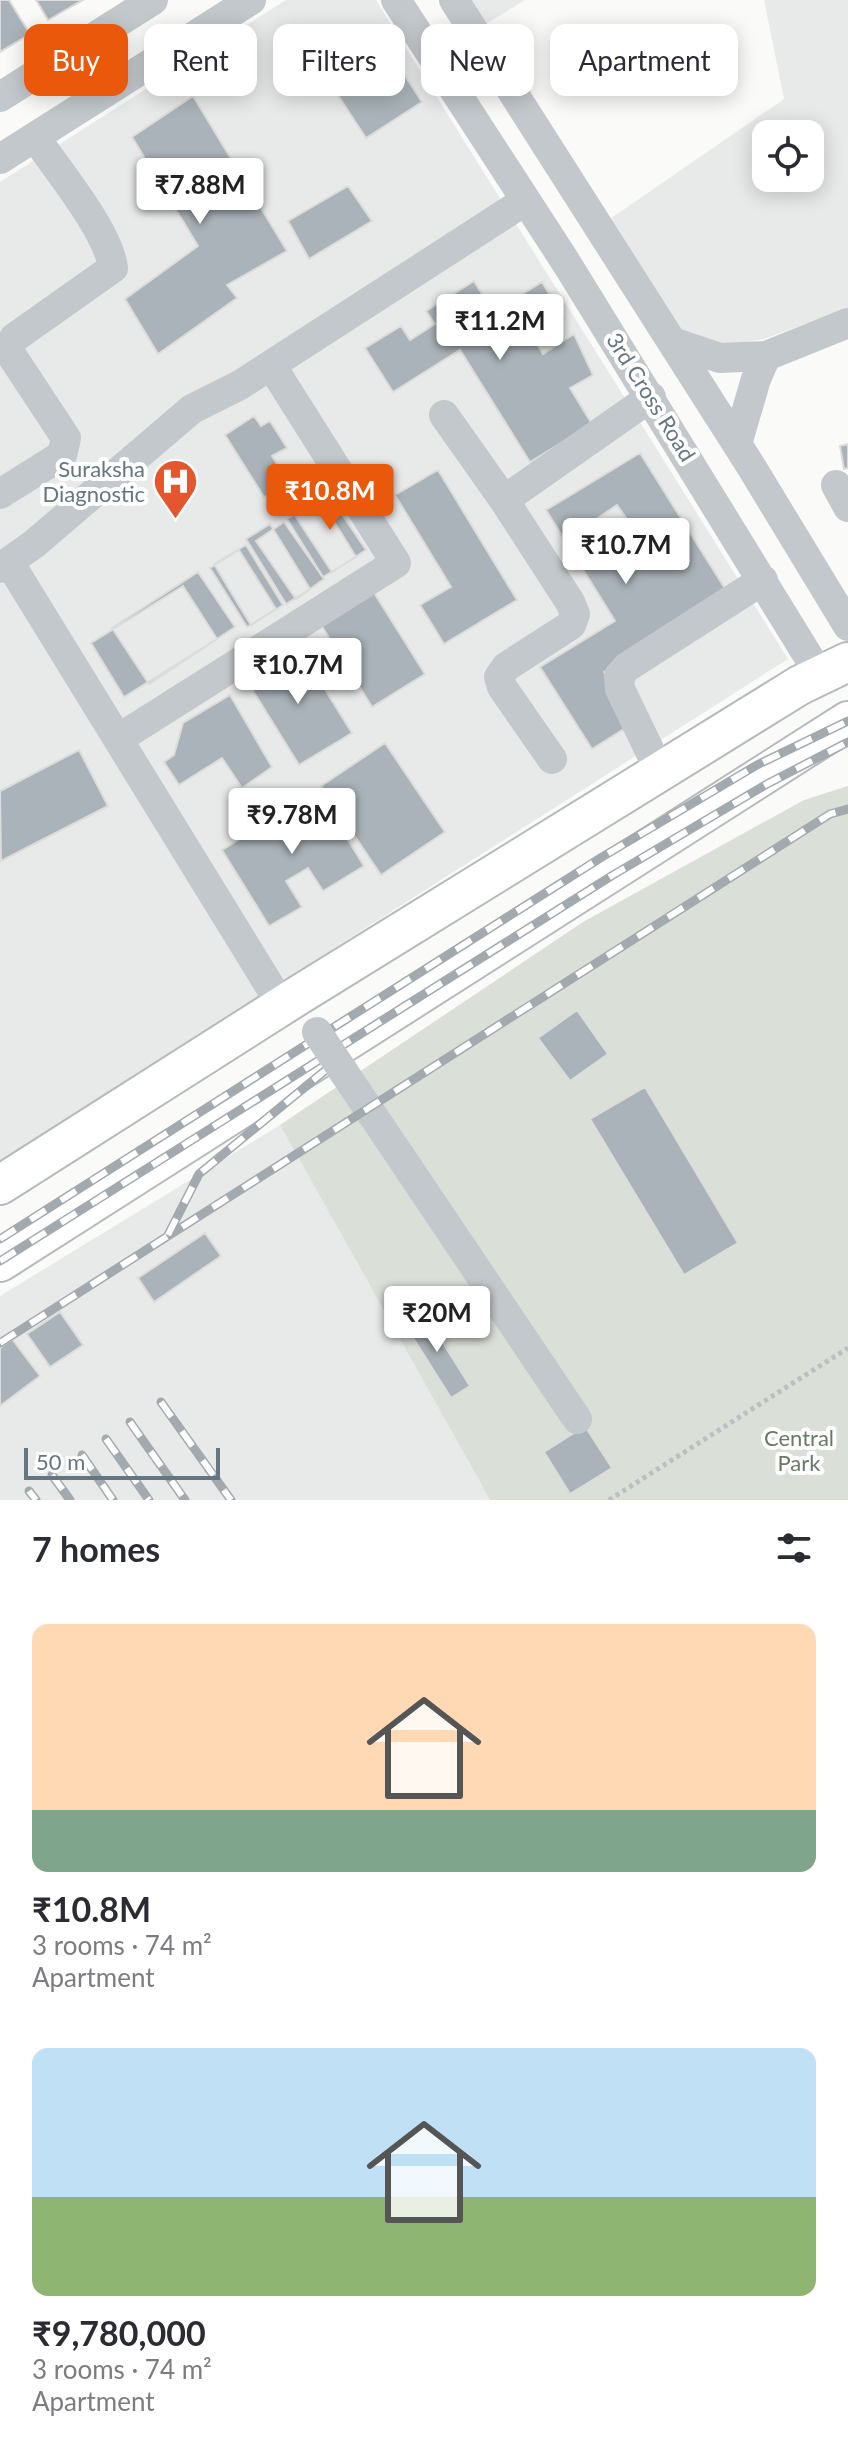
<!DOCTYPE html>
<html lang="en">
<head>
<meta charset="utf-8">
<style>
	:root { --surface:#fff; --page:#f7f7f7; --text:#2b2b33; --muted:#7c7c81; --accent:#ea580c }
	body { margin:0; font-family:Lato,sans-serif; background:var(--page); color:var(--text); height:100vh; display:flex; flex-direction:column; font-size:30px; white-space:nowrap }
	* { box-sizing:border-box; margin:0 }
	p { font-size:26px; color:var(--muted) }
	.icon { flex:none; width:44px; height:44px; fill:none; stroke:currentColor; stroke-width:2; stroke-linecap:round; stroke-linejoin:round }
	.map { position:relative; height:1500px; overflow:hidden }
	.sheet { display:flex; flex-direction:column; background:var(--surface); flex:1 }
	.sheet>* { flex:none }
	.top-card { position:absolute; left:24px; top:24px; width:800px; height:72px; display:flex; gap:16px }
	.tools { position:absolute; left:752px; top:120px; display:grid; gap:16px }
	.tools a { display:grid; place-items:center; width:72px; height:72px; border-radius:16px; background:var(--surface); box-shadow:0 4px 20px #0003; font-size:40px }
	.scale { position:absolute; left:24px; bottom:20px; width:196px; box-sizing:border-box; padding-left:8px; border:4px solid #657683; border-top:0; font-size:22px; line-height:28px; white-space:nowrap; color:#657683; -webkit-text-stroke:6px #fff; paint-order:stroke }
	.price { position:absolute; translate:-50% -68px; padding:0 18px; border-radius:8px; background:#fff; color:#222; font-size:26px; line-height:52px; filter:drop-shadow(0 2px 4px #0008) }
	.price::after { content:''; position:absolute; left:50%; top:48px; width:24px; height:18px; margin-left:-12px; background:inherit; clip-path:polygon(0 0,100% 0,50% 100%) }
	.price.active { background:var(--accent); color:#fff }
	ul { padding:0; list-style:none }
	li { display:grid; align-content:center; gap:16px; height:424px; padding:0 32px }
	li span { display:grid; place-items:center; height:248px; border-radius:16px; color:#555 }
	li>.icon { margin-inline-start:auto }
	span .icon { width:144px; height:144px; fill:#fffc; stroke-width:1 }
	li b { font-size:34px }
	h2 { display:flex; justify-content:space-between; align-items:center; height:96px; padding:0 32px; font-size:34px }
	.chip { padding:0 28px; border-radius:16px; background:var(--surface); box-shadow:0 4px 20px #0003; font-size:28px; line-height:72px }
	.chip.active { background:var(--accent); color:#fff }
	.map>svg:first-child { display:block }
</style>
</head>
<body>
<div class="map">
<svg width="848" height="1500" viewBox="0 0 848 1500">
	<rect width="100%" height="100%" fill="#fafaf8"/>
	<path fill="#e8e9e9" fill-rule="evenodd" d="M286,0H376L788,659L0,1161V182Z
		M465,0H525L481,27Z
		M764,0H848V308L764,339L720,346L681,333L607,221L784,99ZM766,134H810V178H766Z
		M280,1125L490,1500H0V1296Z"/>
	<path fill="#dadfd7" d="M848,786V1500H490L280,1125L583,922L804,800Z"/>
	<path fill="#aab3b9" stroke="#dcdcda" stroke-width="2" fill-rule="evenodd" d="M0,0H9L30,34L0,52Z
		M36,0H83L48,20Z
		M376,31L422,102L366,138L320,68Z
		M193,96L287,251L227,285L237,298L158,354L125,299L198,246L132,137Z
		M348,186L372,221L309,259L288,221Z
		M474,281L493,312L542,282L564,318L533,337L543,354L574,334L593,375L570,388L592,424L530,462L460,350L393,392L365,348L401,326L410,340L435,324L426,311Z
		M254,416L261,426L270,421L287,448L272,456L288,482L264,497L225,435Z
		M848,444V468L844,469L840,446Z
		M640,453L729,595L604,672L635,722L592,749L540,667L615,621L546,510ZM617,505L649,551L624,569L592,522Z
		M438,470L517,600L444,644L420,605L451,587L395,495Z
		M327,492L366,550L332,572L294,514Z
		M320,499L356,557L323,577L287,519Z
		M284,522L324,579L296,599L256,541Z
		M270,524L310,589L286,604L246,539Z
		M246,545L283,605L251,625L214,564Z
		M239,550L276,609L247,627L210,568Z
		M198,572L235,627L149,684L112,628Z
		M183,586L217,639L124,697L91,643Z
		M371,588L425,674L372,707L318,620Z
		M298,646L352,733L299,765L245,678Z
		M230,695L272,767L242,788L222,758L179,785L164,762L174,755L183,723Z
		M385,743L445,832L381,875L321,786Z
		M79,750L108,806L1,861L0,791Z
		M318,791L364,866L323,891L308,868L286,881L302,907L269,926L222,850Z
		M577,1010L608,1054L570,1081L538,1038Z
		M645,1087L738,1243L684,1275L590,1119Z
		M205,1233L221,1256L154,1302L138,1278Z
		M423,1311L470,1386L451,1398L403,1322Z
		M60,1312L83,1345L50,1367L27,1334Z
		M12,1339L40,1376L0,1406V1348Z
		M585,1426L612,1468L570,1494L544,1452Z"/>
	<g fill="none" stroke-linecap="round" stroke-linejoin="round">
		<defs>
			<path id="major" d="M0,1185L294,998L800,685L848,662
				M0,1262L848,721"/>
		</defs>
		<use href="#major" stroke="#b5babe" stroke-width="42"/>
		<path stroke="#bbbfc2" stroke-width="5" stroke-dasharray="4 4" stroke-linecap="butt" d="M609,1500L848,1348"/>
		<path stroke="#c3c8cc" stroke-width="30" d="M396,0L567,264L821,677
			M454,0L749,463L848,626
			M0,97L153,0
			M0,159L251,0
			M672,342L720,358L766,356L848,323
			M444,415L504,500L570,602L575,614L571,625L506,667L499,677L502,687L552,759
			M737,444L756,379L766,356
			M836,485L848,507
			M0,494L62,455L66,438L8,350L14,338L113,268C109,232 57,169 35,137
			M504,500L651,397
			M9,562L282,1006
			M0,568L34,544L192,409L240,385L525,201
			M118,739L396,563L271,365
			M660,772L620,689L619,676L627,667L763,580
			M343,1071L577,1419"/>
		<use href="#major" stroke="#fff" stroke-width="38"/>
		<defs>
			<path id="rail" d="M168,1235L199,1174L338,1060
				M0,1239L602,857L757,765L848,721
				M0,1261L613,875L767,784L848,742
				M0,1343L830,814L848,809
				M161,1402L231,1500
				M130,1422L185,1500
				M106,1439L149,1500
				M82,1455L113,1500
				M52,1475L70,1500
				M29,1491L36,1500"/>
		</defs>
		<use href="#rail" stroke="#a2aab0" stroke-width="9"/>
		<use href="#rail" stroke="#fff" stroke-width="6" stroke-dasharray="18" stroke-linecap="butt"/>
		<path stroke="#c3c8cc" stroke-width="30" d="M317,1032L343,1071"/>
	</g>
	<defs>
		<symbol id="hospital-pin" viewBox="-11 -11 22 30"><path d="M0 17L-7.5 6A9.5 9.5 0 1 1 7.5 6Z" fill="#e4572e" stroke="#fff"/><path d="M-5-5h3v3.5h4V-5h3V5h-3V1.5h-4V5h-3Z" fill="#fff"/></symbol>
	</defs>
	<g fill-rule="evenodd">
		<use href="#hospital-pin" x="150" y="456" width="51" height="69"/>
	</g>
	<g text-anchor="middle" stroke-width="8" stroke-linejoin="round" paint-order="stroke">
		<g font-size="22" fill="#657683" stroke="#fff">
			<text transform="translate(651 397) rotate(58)" y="8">3rd Cross Road</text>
		</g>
		<g font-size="22" fill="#657683" stroke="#fff" text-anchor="end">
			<text x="145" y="477">Suraksha<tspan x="145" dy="25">Diagnostic</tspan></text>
		</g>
		<g font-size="22" fill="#687a64" stroke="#fff">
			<text x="799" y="1446">Central<tspan x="799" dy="25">Park</tspan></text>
		</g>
	</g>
</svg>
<div class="tools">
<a><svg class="icon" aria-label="locate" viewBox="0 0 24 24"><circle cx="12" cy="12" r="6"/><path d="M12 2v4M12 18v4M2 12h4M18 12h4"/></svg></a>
</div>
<div class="scale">50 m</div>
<b class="price" style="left:200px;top:226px">₹7.88M</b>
<b class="price" style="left:500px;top:362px">₹11.2M</b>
<b class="price active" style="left:330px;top:532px">₹10.8M</b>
<b class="price" style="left:626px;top:586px">₹10.7M</b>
<b class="price" style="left:298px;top:706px">₹10.7M</b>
<b class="price" style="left:292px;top:856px">₹9.78M</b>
<b class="price" style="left:437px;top:1354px">₹20M</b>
<div class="top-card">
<a class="chip active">Buy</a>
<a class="chip">Rent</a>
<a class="chip">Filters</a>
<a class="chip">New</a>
<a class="chip">Apartment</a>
</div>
</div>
<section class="sheet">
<h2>7 homes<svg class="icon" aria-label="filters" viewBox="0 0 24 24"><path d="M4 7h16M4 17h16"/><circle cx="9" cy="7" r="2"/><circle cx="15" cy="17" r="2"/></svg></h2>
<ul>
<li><span style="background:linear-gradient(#ffd9b3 75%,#7fa58c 0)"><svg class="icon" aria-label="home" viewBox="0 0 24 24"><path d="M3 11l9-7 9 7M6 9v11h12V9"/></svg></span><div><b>₹10.8M</b><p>3 rooms · 74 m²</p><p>Apartment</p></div></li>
<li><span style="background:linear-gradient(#bfe0f5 60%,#8fb573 0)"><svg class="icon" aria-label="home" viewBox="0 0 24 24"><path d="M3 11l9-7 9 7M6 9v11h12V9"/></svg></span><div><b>₹9,780,000</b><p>3 rooms · 74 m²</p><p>Apartment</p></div></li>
</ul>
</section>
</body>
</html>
